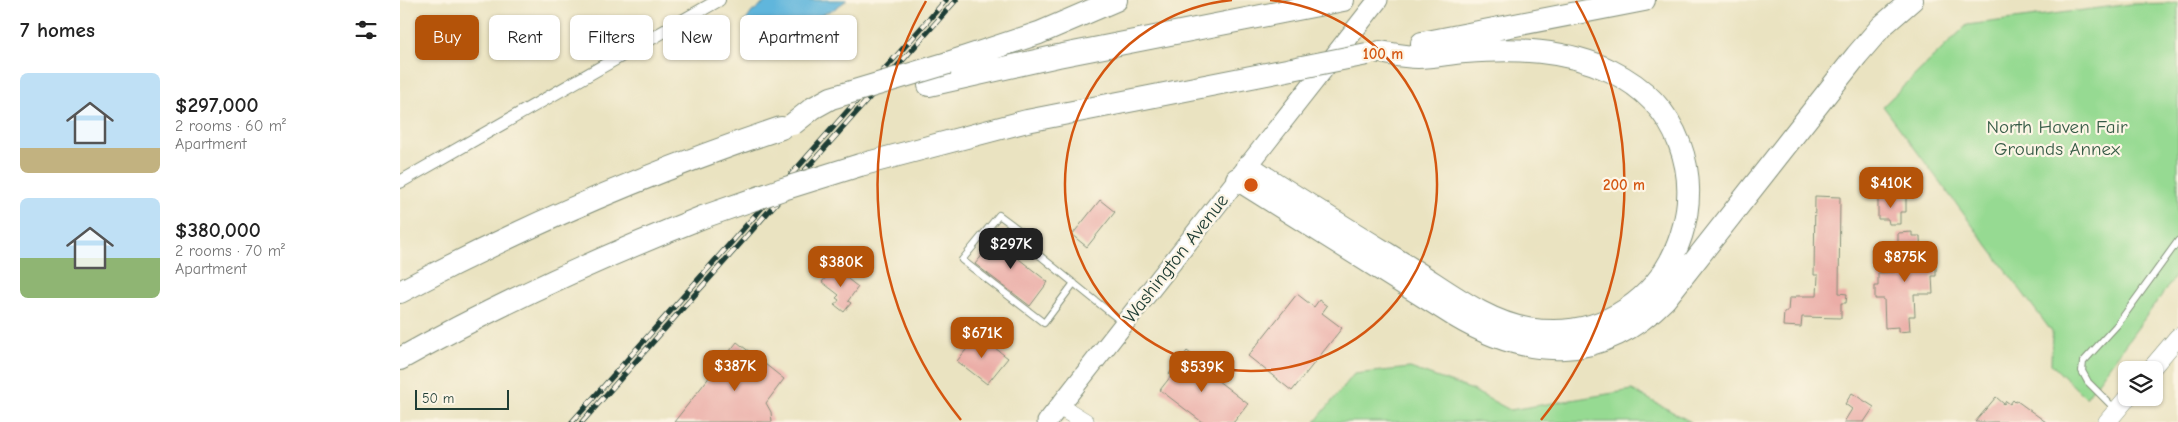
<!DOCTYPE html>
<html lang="en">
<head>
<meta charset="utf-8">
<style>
	:root { --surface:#fff; --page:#f2f2f2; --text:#222; --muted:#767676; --accent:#b45309 }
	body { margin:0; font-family:"Comic Neue",sans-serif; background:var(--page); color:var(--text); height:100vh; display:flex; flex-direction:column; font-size:19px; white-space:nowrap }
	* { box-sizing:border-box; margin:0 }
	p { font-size:16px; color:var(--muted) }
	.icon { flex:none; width:28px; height:28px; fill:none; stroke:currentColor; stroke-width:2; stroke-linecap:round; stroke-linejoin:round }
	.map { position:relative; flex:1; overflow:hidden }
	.details { display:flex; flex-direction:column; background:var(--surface); width:400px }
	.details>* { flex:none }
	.guide { position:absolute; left:15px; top:15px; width:475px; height:45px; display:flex; gap:10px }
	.controls { position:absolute; left:1718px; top:361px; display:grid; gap:10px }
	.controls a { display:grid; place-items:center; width:45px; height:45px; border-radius:8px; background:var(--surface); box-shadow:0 1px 4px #0004; font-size:25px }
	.scale { position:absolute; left:15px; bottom:12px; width:94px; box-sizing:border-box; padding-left:5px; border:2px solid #1f3d34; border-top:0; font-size:14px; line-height:18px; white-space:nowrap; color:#1f3d34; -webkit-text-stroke:4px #fcf5e5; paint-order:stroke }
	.price { position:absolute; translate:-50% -42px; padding:0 11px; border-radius:10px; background:var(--accent); color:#fff; font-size:16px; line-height:32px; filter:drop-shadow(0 1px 2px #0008) }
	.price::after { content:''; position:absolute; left:50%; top:30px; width:15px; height:11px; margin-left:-8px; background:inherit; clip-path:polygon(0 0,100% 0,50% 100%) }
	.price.current { background:#222; color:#fff }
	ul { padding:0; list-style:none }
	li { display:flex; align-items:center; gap:15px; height:125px; padding:0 20px }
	li span { display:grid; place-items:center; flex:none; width:140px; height:100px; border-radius:8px; color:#555 }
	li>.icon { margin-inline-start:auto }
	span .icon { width:60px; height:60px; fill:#fffc; stroke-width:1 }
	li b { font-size:21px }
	h2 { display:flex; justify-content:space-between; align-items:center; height:60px; padding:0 20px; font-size:21px }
	.chip { padding:0 18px; border-radius:8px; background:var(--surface); box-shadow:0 1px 4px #0004; font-size:18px; line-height:45px }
	.chip.current { background:var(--accent); color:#fff }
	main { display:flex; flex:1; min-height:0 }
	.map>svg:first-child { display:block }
</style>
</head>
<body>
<main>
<section class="details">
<h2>7 homes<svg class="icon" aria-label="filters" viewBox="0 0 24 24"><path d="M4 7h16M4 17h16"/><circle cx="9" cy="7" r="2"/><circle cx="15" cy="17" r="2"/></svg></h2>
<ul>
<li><span style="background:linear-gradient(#bfe0f5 75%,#c2b280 0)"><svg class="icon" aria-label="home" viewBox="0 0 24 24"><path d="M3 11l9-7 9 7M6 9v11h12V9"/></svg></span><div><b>$297,000</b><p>2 rooms · 60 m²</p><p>Apartment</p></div></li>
<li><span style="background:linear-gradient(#bfe0f5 60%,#8fb573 0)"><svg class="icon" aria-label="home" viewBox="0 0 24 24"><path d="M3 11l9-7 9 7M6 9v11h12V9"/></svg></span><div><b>$380,000</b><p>2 rooms · 70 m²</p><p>Apartment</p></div></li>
</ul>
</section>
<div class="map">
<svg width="1778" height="422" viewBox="0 0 1778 422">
	<rect width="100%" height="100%" fill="#fcf5e5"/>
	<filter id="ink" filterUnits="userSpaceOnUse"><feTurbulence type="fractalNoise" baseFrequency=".02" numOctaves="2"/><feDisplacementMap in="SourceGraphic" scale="10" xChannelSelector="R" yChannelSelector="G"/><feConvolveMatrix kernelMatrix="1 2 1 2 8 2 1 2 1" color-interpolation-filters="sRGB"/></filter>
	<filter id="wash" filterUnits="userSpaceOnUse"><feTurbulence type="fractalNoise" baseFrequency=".0096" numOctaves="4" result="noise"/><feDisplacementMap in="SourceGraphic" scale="20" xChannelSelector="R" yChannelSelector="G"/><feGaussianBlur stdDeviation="1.12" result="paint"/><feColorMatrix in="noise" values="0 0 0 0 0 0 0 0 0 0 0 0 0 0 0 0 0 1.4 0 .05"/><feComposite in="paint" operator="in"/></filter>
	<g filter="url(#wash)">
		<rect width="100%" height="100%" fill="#eae3c1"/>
		<path fill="#96da92" stroke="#5a8c63" d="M1778,3V273L1686,398L1651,364L1652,332L1483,106L1567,25L1731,4Z
			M1010,368L1070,389L1110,410L1232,390L1291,422H915L954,374Z"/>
		<path fill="#60b6dc" stroke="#407a88" d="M368,0H447L434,9L373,38L356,39L345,34V22L352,12Z"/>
		<g id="blocks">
			<path fill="#ebada7" d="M1415,196L1440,197L1439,293L1447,294L1446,303H1441V318L1402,317L1401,327L1383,326L1384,312H1388L1389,298H1395V296H1417L1418,275H1414Z
				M1478,197H1506V212H1500V224H1489L1488,219H1478Z
				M700,200L715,212L687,247L672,235Z
				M603,230L618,242L610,252L648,282L630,306L575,264Z
				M1512,232V236H1520L1521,265L1536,264V276H1532L1533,294H1514L1515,316H1509L1510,331L1498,332V327L1485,328L1484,299H1475V286H1478V273L1495,272L1494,248H1498V233Z
				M434,268L458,287L448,301L451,303L444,312L435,305L439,300L436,298L439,295L422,282Z
				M897,294L914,307L919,300L927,306L922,313L942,328L892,391L848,356Z
				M578,335L608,358L587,384L557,361Z
				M337,342L384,379L366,403L371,412L372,422H274Z
				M787,351L807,366L804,370L848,404L834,422H802L760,390L771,376L769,374Z
				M1452,393L1474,407L1464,422H1444L1452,409L1445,404Z
				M1596,397L1604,404L1606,401L1610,404L1613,400L1615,402L1617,401L1646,422H1575Z"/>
		</g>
	</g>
	<g filter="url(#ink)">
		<use href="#blocks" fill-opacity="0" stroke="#84907a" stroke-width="1"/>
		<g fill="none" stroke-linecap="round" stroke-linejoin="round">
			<defs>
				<path id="lane" d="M674,283L644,323L562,260L599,215L626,235L629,247L723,323
					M1715,409L1688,382L1682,371L1683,362L1717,325L1778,241"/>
				<path id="street" d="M0,182L319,0"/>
				<path id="secondary" d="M1750,370L1778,337
					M659,406L685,422
					M1707,422L1727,398"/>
				<path id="primary" d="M647,422L978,0"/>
				<path id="highway" d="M1022,43L1244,0
					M548,63L639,33L716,0
					M529,85L658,56L943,0
					M460,165L627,121L892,69
					M848,166C901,201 955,234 1010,268C1046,290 1085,322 1128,329C1285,354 1352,140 1211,71C1166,49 1114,48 1065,52C1049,53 1034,57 1018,57C1005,57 992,54 980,52
					M837,179L1055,316C1128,360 1202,363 1265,299L1457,55L1482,26L1512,0
					M0,292C122,227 250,172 381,128
					M0,359C98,304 199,258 303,217"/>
			</defs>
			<use href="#lane" stroke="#84907a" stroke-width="8"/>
			<use href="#street" stroke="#84907a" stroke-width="14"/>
			<use href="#secondary" stroke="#84907a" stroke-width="19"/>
			<use href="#primary" stroke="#84907a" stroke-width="21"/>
			<use href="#highway" stroke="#84907a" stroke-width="24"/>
			<use href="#lane" stroke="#fff" stroke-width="6"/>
			<use href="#street" stroke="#fff" stroke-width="12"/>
			<use href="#secondary" stroke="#fff" stroke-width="18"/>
			<use href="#primary" stroke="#fff" stroke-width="19"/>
			<use href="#highway" stroke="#fff" stroke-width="22"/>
			<defs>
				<path id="rail" d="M172,422L546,0
					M182,422L556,0"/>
			</defs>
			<use href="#rail" stroke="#1f3d34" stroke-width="5.5"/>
			<use href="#rail" stroke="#fcf5e5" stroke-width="4" stroke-dasharray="11" stroke-linecap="butt"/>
			<defs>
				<path id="highway-bridge" d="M892,69L967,54
					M393,124L413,108L431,98L548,63
					M303,217L383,189L460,165"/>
			</defs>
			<use href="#highway-bridge" stroke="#84907a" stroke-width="24" stroke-linecap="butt"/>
			<use href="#highway-bridge" stroke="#fff" stroke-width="22"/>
		</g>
	</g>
	<g fill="none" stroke="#d45610" stroke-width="2.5">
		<path d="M870 0A186 186 0 1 1 832 0"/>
		<path d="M561 420A373 373 0 0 1 526 1M1176 1A373 373 0 0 1 1141 420"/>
	</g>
	<g text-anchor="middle" stroke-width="4.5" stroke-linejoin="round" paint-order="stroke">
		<g font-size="19" fill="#375c47" stroke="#fcf5e5">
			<text x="1657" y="133">North Haven Fair<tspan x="1657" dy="22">Grounds Annex</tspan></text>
		</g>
		<g font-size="19" fill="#1f3d34" stroke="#fcf5e5">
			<text transform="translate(775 258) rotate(-52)" y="7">Washington Avenue</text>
		</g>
	</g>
	<circle cx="851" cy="185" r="8" fill="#d45610" stroke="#fcf5e5" stroke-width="2.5"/>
	<g font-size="15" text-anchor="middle" font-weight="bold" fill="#d45610" stroke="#fcf5e5" stroke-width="4.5" stroke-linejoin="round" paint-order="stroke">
		<text x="983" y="59">100 m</text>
		<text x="1224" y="190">200 m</text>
	</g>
</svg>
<div class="controls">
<a><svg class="icon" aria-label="layers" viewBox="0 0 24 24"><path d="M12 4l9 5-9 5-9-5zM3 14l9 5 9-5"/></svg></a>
</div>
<div class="scale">50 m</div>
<b class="price" style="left:1491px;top:209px">$410K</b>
<b class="price current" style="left:611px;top:270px">$297K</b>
<b class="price" style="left:1505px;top:283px">$875K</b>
<b class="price" style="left:441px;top:288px">$380K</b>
<b class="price" style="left:582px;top:359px">$671K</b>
<b class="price" style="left:335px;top:392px">$387K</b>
<b class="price" style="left:802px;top:393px">$539K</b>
<div class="guide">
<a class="chip current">Buy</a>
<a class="chip">Rent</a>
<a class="chip">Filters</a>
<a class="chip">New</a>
<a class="chip">Apartment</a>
</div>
</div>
</main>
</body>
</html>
